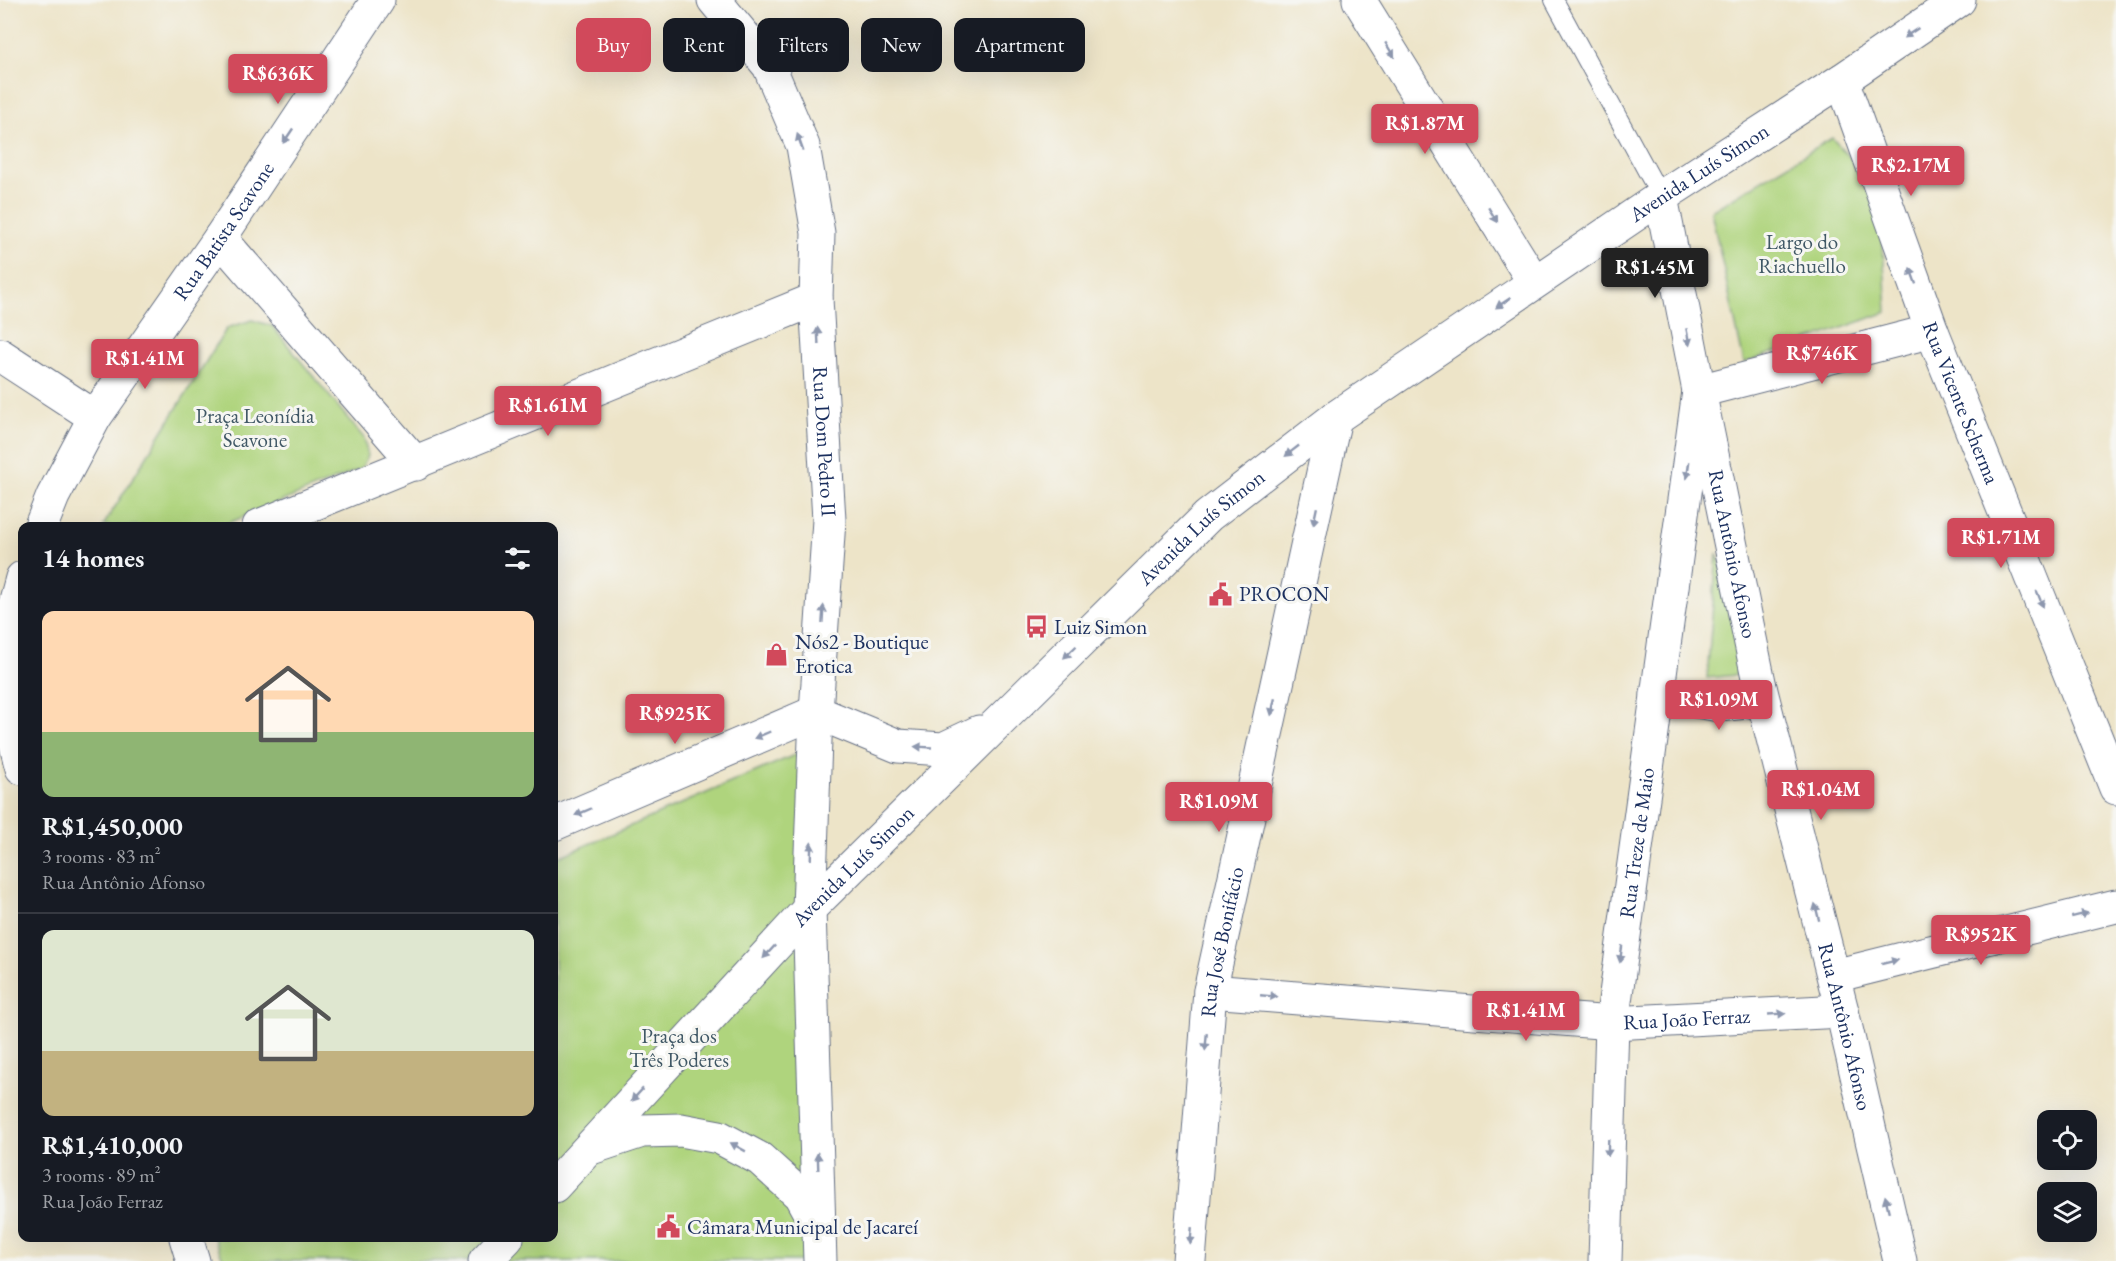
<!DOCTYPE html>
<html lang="en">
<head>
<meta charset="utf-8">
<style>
	:root { --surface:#171b24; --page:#242831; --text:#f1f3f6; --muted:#9ea1a6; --line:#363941; --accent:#d1495b }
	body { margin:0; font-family:"EB Garamond",serif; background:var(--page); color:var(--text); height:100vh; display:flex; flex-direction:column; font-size:22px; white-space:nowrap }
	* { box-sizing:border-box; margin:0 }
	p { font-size:20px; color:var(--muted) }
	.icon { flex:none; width:33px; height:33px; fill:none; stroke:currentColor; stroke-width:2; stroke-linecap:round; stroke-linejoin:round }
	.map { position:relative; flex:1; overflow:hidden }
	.drawer { position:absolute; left:18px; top:522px; width:540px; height:720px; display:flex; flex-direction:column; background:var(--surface); border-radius:12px; box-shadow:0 6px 24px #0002 }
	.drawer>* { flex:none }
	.banner { position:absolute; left:576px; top:18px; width:570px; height:54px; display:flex; gap:12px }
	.fabs { position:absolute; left:2037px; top:1110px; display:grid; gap:12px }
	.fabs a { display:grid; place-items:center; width:60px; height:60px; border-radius:12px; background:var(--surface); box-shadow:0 6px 24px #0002; font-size:30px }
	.price { position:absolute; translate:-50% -51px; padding:0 14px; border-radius:6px; background:var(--accent); color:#fff; font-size:20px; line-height:39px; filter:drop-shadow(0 2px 3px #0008) }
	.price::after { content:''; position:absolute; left:50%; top:36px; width:18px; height:14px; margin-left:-9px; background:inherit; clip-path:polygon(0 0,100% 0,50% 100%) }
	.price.on { background:#222; color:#fff }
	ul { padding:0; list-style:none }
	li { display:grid; align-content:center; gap:12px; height:318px; padding:0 24px }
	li+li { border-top:2px solid var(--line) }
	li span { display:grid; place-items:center; height:186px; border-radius:12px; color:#555 }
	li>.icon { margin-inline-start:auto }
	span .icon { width:108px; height:108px; fill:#fffc; stroke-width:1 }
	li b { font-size:26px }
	h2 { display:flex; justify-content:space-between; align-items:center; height:72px; padding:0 24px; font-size:26px }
	.tag { padding:0 21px; border-radius:12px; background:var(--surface); box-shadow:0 6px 24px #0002; font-size:21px; line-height:54px }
	.tag.on { background:var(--accent); color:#fff }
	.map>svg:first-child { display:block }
</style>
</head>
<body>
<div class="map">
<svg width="2116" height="1261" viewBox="0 0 2116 1261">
	<rect width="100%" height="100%" fill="#f6f6f2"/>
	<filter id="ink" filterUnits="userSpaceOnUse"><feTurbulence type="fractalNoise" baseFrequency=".0167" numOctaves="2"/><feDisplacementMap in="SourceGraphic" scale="12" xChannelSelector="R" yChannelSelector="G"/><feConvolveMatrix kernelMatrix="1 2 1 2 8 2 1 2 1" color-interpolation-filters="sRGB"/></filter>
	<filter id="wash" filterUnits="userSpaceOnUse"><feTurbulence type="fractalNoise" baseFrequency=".008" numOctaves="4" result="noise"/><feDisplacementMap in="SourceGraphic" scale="24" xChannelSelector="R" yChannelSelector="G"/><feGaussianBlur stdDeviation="1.35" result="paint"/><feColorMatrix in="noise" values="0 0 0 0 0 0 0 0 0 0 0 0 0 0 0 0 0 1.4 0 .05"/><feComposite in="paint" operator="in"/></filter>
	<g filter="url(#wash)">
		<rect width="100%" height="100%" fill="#ede4c8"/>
		<path fill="#afd47d" stroke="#65826e" stroke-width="1.5" d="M1832,138L1864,173L1882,230L1887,312L1744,363L1711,211Z
			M252,320L272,326L364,438L368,456L361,469L221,526H103L227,328Z
			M1717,553L1751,657L1736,675L1707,678Z
			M804,751L806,1261H224L214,1238H554V859Z"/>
	</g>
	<g filter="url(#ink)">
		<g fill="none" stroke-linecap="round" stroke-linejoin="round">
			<defs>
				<path id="service" d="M1554,0L1661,197"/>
				<g id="minor">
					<path d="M1359,0L1534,282"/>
					<path id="s1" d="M1842,80L1932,331L2116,788"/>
					<path d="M220,238L416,464"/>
					<path d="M0,355L95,417"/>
					<path id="s2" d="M41,526L53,496L95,417L220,238L378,0"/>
					<path d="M259,526L816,299"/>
					<path d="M22,578C18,594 12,612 10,628C7,671 9,726 22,768"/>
					<path d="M1657,694L1719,705L1746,702L1760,687"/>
					<path id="s3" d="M1210,991L1612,1023L1842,1011"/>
					<path id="s4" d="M1189,1261L1210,991L1335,418"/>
					<path id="s5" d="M1605,1261L1612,1023L1699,391L1932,331"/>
				</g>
				<g id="tertiary">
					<path id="s6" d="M1661,197L1699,391L1760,687L1842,1011L1900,1261"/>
					<path d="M554,824L816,712"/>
					<path d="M1834,976L2116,906"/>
					<path d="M186,1238L193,1261"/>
				</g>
				<g id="primary">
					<path id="s7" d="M714,0L769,66L803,146L818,233L816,299L829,520L816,712L809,909L820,1261"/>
					<path d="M816,712L898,746L943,749L979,732"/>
					<path d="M591,1148L642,1131L681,1130L719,1137L760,1159L800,1195L818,1228"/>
					<path id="s8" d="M554,1186L809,909L1208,516L1335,418L1661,197L1842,80L1959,0"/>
					<path d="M485,1261L507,1238"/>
				</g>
			</defs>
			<use href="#service" stroke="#646e83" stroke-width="20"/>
			<use href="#minor" stroke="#646e83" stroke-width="35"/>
			<use href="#tertiary" stroke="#646e83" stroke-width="35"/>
			<use href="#primary" stroke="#646e83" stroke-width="35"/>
			<use href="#service" stroke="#fff" stroke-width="18"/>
			<use href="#minor" stroke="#fff" stroke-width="33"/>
			<use href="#tertiary" stroke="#fff" stroke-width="33"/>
			<use href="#primary" stroke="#fff" stroke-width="33"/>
		</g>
		<defs><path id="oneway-solid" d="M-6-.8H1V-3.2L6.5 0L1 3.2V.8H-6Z" transform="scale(1.5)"/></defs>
		<g fill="#8d97ae">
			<use href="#oneway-solid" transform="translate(1911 33) rotate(146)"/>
			<use href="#oneway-solid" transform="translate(1390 50) rotate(58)"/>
			<use href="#oneway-solid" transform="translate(288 136) rotate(124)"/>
			<use href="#oneway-solid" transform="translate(800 142) rotate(-109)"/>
			<use href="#oneway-solid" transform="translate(1493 215) rotate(58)"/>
			<use href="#oneway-solid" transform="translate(1913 276) rotate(-110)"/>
			<use href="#oneway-solid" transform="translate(1503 303) rotate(146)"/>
			<use href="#oneway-solid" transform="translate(818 336) rotate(-93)"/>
			<use href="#oneway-solid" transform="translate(1688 337) rotate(79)"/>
			<use href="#oneway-solid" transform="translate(1292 451) rotate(142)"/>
			<use href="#oneway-solid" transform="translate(1688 470) rotate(98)"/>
			<use href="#oneway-solid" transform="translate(1315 516) rotate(102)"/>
			<use href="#oneway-solid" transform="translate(2040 599) rotate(68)"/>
			<use href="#oneway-solid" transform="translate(823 614) rotate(-86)"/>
			<use href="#oneway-solid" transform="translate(1070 652) rotate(136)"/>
			<use href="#oneway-solid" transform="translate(1273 707) rotate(102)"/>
			<use href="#oneway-solid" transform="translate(762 735) rotate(157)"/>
			<use href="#oneway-solid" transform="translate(923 747) rotate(-177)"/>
			<use href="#oneway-solid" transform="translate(583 812) rotate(157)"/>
			<use href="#oneway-solid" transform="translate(811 851) rotate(-88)"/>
			<use href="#oneway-solid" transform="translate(1817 912) rotate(-104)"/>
			<use href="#oneway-solid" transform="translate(2080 915) rotate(-14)"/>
			<use href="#oneway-solid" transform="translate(769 952) rotate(133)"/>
			<use href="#oneway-solid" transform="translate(1621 954) rotate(98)"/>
			<use href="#oneway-solid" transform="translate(1890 962) rotate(-14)"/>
			<use href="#oneway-solid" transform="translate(1269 996) rotate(5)"/>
			<use href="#oneway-solid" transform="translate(1777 1014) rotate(-3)"/>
			<use href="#oneway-solid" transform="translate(1206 1042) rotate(95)"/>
			<use href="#oneway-solid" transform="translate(637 1095) rotate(133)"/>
			<use href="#oneway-solid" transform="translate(738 1147) rotate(-151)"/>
			<use href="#oneway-solid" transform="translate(1608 1148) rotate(92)"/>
			<use href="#oneway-solid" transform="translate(818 1161) rotate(-92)"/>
			<use href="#oneway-solid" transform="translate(1887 1204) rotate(-103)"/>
			<use href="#oneway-solid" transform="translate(1191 1236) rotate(95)"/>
		</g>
	</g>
	<defs>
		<symbol id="civic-bare" viewBox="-9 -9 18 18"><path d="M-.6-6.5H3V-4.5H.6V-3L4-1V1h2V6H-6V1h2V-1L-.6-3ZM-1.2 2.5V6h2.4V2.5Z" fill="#d1495b" stroke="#f6f6f2" stroke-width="2.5" paint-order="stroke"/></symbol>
		<symbol id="bus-bare" viewBox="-9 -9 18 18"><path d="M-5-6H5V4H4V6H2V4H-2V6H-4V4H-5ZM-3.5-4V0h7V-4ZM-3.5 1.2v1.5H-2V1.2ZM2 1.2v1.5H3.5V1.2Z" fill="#d1495b" stroke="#f6f6f2" stroke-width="2.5" paint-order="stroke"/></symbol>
		<symbol id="shop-bare" viewBox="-9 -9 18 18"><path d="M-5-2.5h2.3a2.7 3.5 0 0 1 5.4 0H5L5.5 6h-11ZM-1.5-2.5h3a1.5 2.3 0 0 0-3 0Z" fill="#d1495b" stroke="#f6f6f2" stroke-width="2.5" paint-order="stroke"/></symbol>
	</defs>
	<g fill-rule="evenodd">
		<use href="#civic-bare" x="1204" y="578" width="33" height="33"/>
		<use href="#bus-bare" x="1020" y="610" width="33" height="33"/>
		<use href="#shop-bare" x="760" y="638" width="33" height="33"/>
		<use href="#civic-bare" x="652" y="1210" width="33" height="33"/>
	</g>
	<g text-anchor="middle" stroke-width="6" stroke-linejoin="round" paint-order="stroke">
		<g font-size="21" fill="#1b2f5e" stroke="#f6f6f2">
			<text dy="7" stroke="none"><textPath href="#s8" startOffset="1536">Avenida Luís Simon</textPath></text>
			<text dy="7" stroke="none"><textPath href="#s2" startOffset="348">Rua Batista Scavone</textPath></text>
			<text dy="7" stroke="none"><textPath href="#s1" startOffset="344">Rua Vicente Scherma</textPath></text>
			<text dy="7" stroke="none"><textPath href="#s7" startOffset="470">Rua Dom Pedro II</textPath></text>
			<text dy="7" stroke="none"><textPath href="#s8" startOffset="924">Avenida Luís Simon</textPath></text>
			<text dy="7" stroke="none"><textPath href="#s6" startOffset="364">Rua Antônio Afonso</textPath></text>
			<text dy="7" stroke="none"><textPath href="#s5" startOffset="420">Rua Treze de Maio</textPath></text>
			<text dy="7" stroke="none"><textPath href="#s8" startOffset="438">Avenida Luís Simon</textPath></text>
			<text dy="7" stroke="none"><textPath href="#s4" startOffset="321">Rua José Bonifácio</textPath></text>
			<text dy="7" stroke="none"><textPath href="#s3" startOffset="478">Rua João Ferraz</textPath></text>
			<text dy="7" stroke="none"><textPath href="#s6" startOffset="850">Rua Antônio Afonso</textPath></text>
		</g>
		<g font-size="21" fill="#405866" stroke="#f6f6f2">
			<text x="1802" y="249">Largo do<tspan x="1802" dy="24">Riachuello</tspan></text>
			<text x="255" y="423">Praça Leonídia<tspan x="255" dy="24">Scavone</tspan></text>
			<text x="679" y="1043">Praça dos<tspan x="679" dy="24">Três Poderes</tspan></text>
		</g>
		<g font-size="21" fill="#1b2f5e" stroke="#f6f6f2" text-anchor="start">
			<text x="1239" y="601">PROCON</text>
			<text x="1054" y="634">Luiz Simon</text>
			<text x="795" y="649">Nós2 - Boutique<tspan x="795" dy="24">Erotica</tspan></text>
			<text x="687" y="1234">Câmara Municipal de Jacareí</text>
		</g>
	</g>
</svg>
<div class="fabs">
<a><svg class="icon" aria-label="locate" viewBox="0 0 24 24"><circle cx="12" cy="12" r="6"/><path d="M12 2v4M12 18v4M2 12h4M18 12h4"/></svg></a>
<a><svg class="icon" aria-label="layers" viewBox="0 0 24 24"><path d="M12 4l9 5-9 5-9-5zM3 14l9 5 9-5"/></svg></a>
</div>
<b class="price" style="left:278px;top:105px">R$636K</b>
<b class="price" style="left:1425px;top:155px">R$1.87M</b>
<b class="price" style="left:1911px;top:197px">R$2.17M</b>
<b class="price on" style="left:1655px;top:299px">R$1.45M</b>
<b class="price" style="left:1822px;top:385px">R$746K</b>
<b class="price" style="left:145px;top:390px">R$1.41M</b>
<b class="price" style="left:548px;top:437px">R$1.61M</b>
<b class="price" style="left:2001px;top:569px">R$1.71M</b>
<b class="price" style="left:1719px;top:731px">R$1.09M</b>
<b class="price" style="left:675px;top:745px">R$925K</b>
<b class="price" style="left:1821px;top:821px">R$1.04M</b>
<b class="price" style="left:1219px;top:833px">R$1.09M</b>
<b class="price" style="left:1981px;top:966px">R$952K</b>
<b class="price" style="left:1526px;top:1042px">R$1.41M</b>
<div class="banner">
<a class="tag on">Buy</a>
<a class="tag">Rent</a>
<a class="tag">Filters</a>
<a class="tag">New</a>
<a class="tag">Apartment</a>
</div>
<section class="drawer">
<h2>14 homes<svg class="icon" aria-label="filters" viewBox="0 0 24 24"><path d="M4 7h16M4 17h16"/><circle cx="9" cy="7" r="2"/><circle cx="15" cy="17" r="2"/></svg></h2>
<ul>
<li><span style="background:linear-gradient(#ffd9b3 65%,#8fb573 0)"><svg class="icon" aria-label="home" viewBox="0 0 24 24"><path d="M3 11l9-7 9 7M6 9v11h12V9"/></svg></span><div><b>R$1,450,000</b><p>3 rooms · 83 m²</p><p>Rua Antônio Afonso</p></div></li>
<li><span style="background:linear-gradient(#dfe7d0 65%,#c2b280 0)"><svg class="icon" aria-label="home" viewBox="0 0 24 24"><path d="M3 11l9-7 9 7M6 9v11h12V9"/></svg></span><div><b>R$1,410,000</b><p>3 rooms · 89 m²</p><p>Rua João Ferraz</p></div></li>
</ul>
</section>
</div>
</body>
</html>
